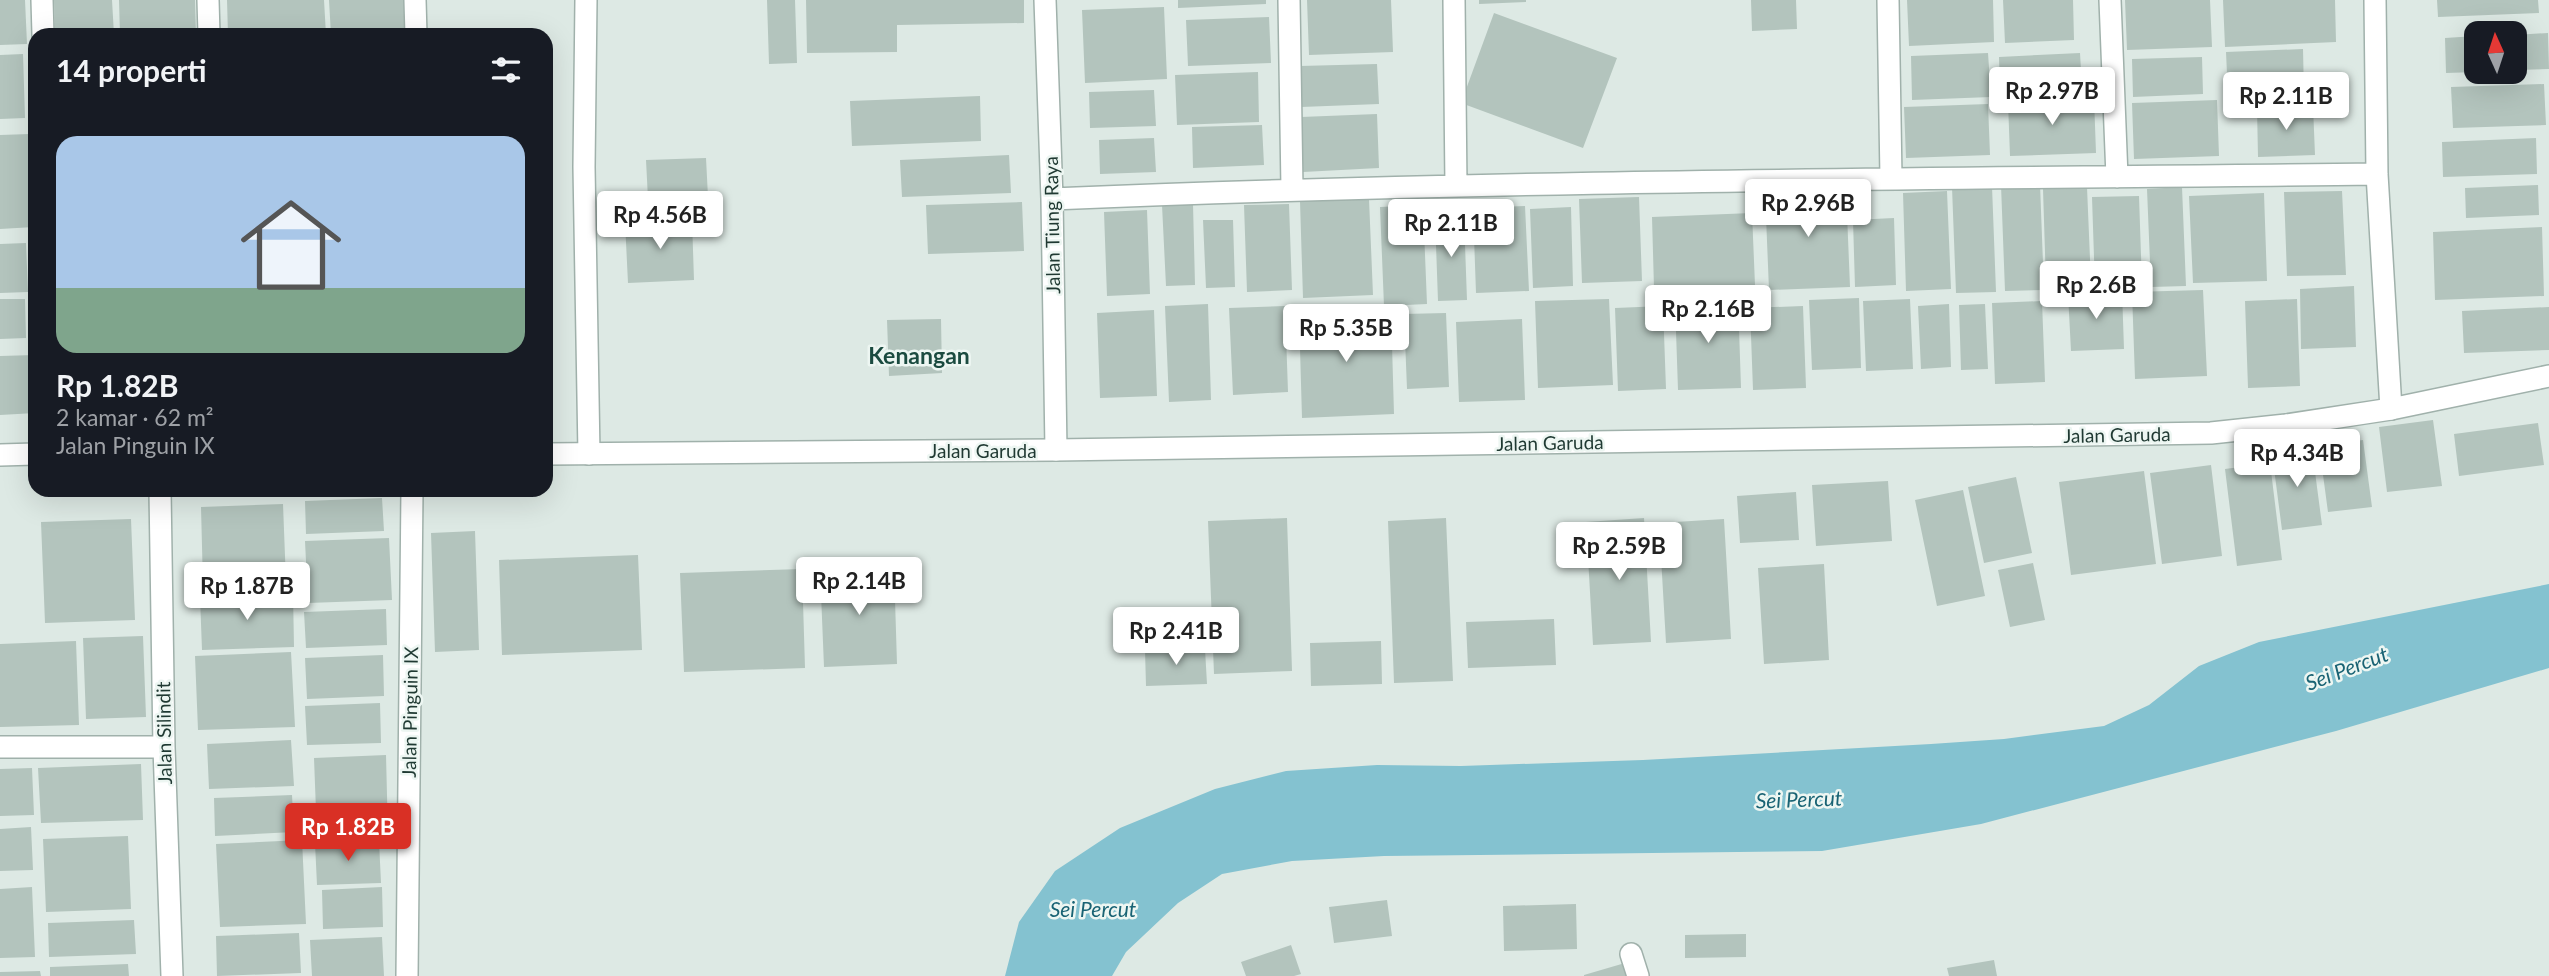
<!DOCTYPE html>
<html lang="id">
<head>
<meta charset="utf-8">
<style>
	:root { --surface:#171b24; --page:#20242c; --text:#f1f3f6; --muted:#9ea1a6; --line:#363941; --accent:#d93025 }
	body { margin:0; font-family:Lato,sans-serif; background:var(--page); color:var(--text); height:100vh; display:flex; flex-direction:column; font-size:26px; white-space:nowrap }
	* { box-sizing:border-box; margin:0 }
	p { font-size:23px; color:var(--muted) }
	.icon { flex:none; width:38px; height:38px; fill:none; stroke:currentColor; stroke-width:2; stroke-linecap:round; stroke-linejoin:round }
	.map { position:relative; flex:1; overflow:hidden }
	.details { position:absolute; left:28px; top:28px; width:525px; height:469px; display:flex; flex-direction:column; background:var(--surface); border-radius:21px; box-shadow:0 7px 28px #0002 }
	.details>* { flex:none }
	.needle { width:46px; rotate:357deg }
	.tools { position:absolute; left:2464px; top:21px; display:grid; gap:14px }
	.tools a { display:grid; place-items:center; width:63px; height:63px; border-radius:14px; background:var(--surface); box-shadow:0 7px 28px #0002; font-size:35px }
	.price { position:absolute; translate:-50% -60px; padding:0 16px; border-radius:7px; background:#fff; color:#222; font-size:23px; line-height:46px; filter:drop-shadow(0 2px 4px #0008) }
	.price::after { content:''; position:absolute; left:50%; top:42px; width:21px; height:16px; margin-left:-10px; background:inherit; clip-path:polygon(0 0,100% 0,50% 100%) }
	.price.on { background:var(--accent); color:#fff }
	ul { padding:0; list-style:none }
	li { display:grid; align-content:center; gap:14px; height:371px; padding:0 28px }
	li+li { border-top:2px solid var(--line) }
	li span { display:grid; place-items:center; height:217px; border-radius:21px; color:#555 }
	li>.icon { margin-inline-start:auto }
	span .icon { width:126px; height:126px; fill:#fffc; stroke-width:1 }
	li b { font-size:30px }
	h2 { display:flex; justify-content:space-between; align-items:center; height:84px; padding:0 28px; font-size:30px }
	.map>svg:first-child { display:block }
</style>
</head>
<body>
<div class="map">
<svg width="2549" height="976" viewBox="0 0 2549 976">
	<rect width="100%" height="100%" fill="#dde9e4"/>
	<path fill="#84c2d0" d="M2549,584V668L2336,731L1981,824L1822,851L1384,856L1292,861L1222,874L1178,903L1126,952L1112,976H1005L1019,922L1055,871L1120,828L1215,789L1286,771L1377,765L1461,766L1643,760L1931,744L2004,739L2104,726L2149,705L2199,666L2259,642Z"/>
	<path fill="#b3c4bd" d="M0,0H25L27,44L0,45Z
		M54,0H112L114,35H55Z
		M119,0H195L196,35H120Z
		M227,0H324L326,35H228Z
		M329,0H405L406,35H331Z
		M767,0H795L797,63L769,64Z
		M806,0H1024V23L897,25V52L807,53Z
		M1178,0H1266V4L1178,8Z
		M1307,0H1391L1393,52L1309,55Z
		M1479,0H1526V2L1479,4Z
		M1751,0H1796L1797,29L1752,31Z
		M1907,0H1993L1994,42L1909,46Z
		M2003,0H2073L2074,40L2005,43Z
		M2125,0H2210L2212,47L2127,50Z
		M2223,0H2335L2336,42L2225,47Z
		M2437,0H2538L2539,13L2438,17Z
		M1164,7L1167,79L1085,83L1082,10Z
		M1494,13L1617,58L1583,148L1461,103Z
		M1269,17L1271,63L1188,66L1186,20Z
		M2548,33L2549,69L2515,70V35Z
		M2476,36V72L2446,73L2445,38Z
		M2303,49L2304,94L2228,96L2226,52Z
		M1988,53L1991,97L1912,100L1911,56Z
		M2080,53L2082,88L2000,91L1999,57Z
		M23,54L25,118L0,119V55Z
		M2202,57L2203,94L2133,97L2132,59Z
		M1377,64L1379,104L1301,107L1300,66Z
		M1258,72L1259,122L1177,125L1175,75Z
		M2544,84L2546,125L2453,128L2451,87Z
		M1154,90L1156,126L1090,128L1089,92Z
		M980,96L981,141L852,146L850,101Z
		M2094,98L2096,153L2010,156L2008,102Z
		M2217,100L2219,156L2134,159L2132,103Z
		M1988,104L1990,155L1906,158L1904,107Z
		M2313,106L2315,155L2258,157L2257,108Z
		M1377,114L1379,168L1303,172L1301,117Z
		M1262,125L1264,165L1193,168L1192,127Z
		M30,134L34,227L0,229V135Z
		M1154,138L1156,172L1100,174L1099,140Z
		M2536,138L2537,174L2443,177L2442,142Z
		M1009,155L1011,193L902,197L900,160Z
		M706,158L708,197L648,199L646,160Z
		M2040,184L2044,290L2005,291L2001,185Z
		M2538,185L2539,215L2466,218L2465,188Z
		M1992,186L1996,292L1956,293L1952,187Z
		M2087,187L2091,283L2046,284L2043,189Z
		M2182,187L2186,286L2151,287L2147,189Z
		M1846,189L1850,287L1769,290L1765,192Z
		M1947,191L1951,289L1906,291L1903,193Z
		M2342,191L2346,275L2287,276L2284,192Z
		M2264,193L2267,281L2193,283L2189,196Z
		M2139,196L2142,285L2095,287L2092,197Z
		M1639,197L1642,281L1582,283L1579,199Z
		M1369,199L1373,295L1303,298L1300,201Z
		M1022,202L1024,251L928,254L926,205Z
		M1193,204L1195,285L1166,286L1162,205Z
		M1289,204L1292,290L1247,292L1244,205Z
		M1423,205L1427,304L1384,306L1380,207Z
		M1525,206L1529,291L1476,293L1473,208Z
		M1571,207L1573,286L1533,288L1530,209Z
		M1147,210L1150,294L1107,296L1104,212Z
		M1752,213L1755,285L1654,288L1652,217Z
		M1435,217H1464L1467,300L1438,301Z
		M1894,218L1896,285L1855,287L1853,220Z
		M692,220L694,280L628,283L625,222Z
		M1203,220H1233L1235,287L1206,288Z
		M2542,227L2544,296L2435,300L2433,232Z
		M26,243L28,292L0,293V244Z
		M2354,286L2356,347L2301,349L2300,289Z
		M2203,290L2207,376L2135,379L2132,292Z
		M2122,291L2124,349L2071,351L2068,294Z
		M1859,298L1861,368L1812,370L1809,300Z
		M0,299H25L26,338L0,339Z
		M1609,299L1613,385L1538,388L1535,301Z
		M1738,299L1741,388L1678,390L1675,302Z
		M1910,299L1913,369L1866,371L1863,301Z
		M2297,299L2300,386L2248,388L2245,301Z
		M2042,301L2045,382L1995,384L1992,303Z
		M1208,304L1211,400L1169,402L1165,306Z
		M1949,304L1951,367L1921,369L1918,306Z
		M1985,304L1988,369L1961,370L1959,305Z
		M1285,306L1288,392L1233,395L1229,308Z
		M1663,306L1666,389L1618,391L1615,308Z
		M1803,306L1806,388L1753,390L1750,308Z
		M2549,307V350L2464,353L2462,311Z
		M1154,310L1157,396L1100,398L1097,313Z
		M1391,310L1394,414L1302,418L1299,314Z
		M1446,313L1449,387L1407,389L1404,314Z
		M941,319L942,373L889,376L887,320Z
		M1522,319L1525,400L1459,402L1456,322Z
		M35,355V413L0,415V356Z
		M2433,420L2442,486L2387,492L2379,427Z
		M2538,423L2544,465L2459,476L2454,434Z
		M2363,440L2372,507L2328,512L2319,445Z
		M2312,449L2322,525L2282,530L2272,453Z
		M2270,463L2282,560L2237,566L2225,469Z
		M2211,465L2222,556L2162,564L2150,473Z
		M2144,471L2156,564L2071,575L2059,482Z
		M2016,477L2032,553L1984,563L1968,487Z
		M1888,481L1892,541L1816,546L1812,485Z
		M1963,490L1985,596L1937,606L1915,500Z
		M1796,492L1799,540L1740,543L1737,496Z
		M382,498L384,531L306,534L305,501Z
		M283,504L286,582L203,585L201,507Z
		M1287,518L1292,671L1214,674L1208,521Z
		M1446,518L1453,681L1394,683L1388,521Z
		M1644,518L1651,642L1593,645L1586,522Z
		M131,519L135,620L45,623L41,522Z
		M1724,519L1731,639L1666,643L1659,523Z
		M475,531L479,650L435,652L431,533Z
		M389,538L392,600L308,603L305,541Z
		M638,555L642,650L502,655L499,560Z
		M2033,563L2045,620L2010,627L1998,570Z
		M1824,564L1829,660L1764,664L1758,568Z
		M894,567L897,664L824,667L820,569Z
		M802,569L805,668L684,672L680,573Z
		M293,593L294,647L202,650L200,597Z
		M386,609L387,645L306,648L304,612Z
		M1554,619L1556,665L1468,668L1466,622Z
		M143,636L146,717L86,719L83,638Z
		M76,641L79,725L0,727V644Z
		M1381,641L1382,684L1311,686L1310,643Z
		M1205,649L1207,684L1146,686L1145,650Z
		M291,652L295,727L198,730L195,656Z
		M383,655L384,696L307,699L305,658Z
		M380,703L381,743L307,745L305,706Z
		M291,740L294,786L209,789L207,744Z
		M386,755L388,835L317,837L314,758Z
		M141,764L143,820L41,823L38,768Z
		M32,768L34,815L0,816V769Z
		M292,795L294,832L215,836L214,798Z
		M31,827L33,870L0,871V829Z
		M128,836L131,909L46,912L43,839Z
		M302,840L306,924L220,927L216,844Z
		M379,841L381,883L317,885L315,843Z
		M32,887L35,957L0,958V889Z
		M382,887L383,927L323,929L322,890Z
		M1387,900L1392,936L1334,943L1329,907Z
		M1576,904L1577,949L1504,951L1503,906Z
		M134,920L136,954L49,957L48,923Z
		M299,933L301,973L217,976L216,936Z
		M1746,934V957L1685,958V935Z
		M382,937L384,976H312L310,940Z
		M1291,945L1301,974L1294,976H1246L1241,962Z
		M1994,960L1997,976H1949L1947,968Z
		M1625,963L1629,976H1584V975Z
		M128,964L129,976H50V967Z
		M40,971L41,976H0V972Z"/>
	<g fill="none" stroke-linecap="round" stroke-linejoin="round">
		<defs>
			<path id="service" d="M586,0L584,167L589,454"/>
			<path id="minor" d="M42,0L43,35
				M208,0L209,35
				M415,0L416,35
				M1045,0L1052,199L1056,450
				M1289,0L1292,189
				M1454,0L1456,186
				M1888,0L1891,178
				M2110,0L2117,177
				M2375,0L2377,174L2391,409
				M1052,199C1493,180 1935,179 2377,174
				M160,490L164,747L172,976
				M0,747H164
				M1631,954L1638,976
				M407,976L412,490"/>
			<path id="tertiary" d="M546,454L1056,450L2211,433L2286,425L2391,409L2549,376
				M0,455L35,454"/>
		</defs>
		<use href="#service" stroke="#a0b1ab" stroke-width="24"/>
		<use href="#minor" stroke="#a0b1ab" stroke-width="24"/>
		<use href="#tertiary" stroke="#a0b1ab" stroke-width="24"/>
		<use href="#service" stroke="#fff" stroke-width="21"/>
		<use href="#minor" stroke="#fff" stroke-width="21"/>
		<use href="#tertiary" stroke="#fff" stroke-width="21"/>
	</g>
	<g text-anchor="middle" stroke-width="5" stroke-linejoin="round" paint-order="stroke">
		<g font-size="19" fill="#1f3932" stroke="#edf6f2">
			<text transform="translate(1052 225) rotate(-91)" y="7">Jalan Tiung Raya</text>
			<text transform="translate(2117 435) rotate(-1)" y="7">Jalan Garuda</text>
			<text transform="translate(1550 443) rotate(-1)" y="7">Jalan Garuda</text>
			<text x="983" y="458">Jalan Garuda</text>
			<text transform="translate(410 712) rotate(-89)" y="7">Jalan Pinguin IX</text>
			<text transform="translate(164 733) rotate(-91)" y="7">Jalan Silindit</text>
		</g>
		<g font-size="21" font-style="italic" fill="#196374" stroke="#edf6f2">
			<text transform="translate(2347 669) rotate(-21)" y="7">Sei Percut</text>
			<text transform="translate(1799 800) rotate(-2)" y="7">Sei Percut</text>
			<text x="1093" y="917">Sei Percut</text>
		</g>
		<g font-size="23" font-weight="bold" fill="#1b4b40" stroke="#edf6f2">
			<text x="919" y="364">Kenangan</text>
		</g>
	</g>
</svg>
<div class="tools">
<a><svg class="needle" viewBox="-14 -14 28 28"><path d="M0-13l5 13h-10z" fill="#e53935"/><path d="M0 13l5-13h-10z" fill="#9ea1a6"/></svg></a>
</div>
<b class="price" style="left:2052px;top:127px">Rp 2.97B</b>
<b class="price" style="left:2286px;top:132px">Rp 2.11B</b>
<b class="price" style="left:1808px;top:239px">Rp 2.96B</b>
<b class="price" style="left:660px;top:251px">Rp 4.56B</b>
<b class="price" style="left:1451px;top:259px">Rp 2.11B</b>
<b class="price" style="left:2096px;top:321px">Rp 2.6B</b>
<b class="price" style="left:1708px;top:345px">Rp 2.16B</b>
<b class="price" style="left:1346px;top:364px">Rp 5.35B</b>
<b class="price" style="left:2297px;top:489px">Rp 4.34B</b>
<b class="price" style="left:1619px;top:582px">Rp 2.59B</b>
<b class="price" style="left:859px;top:617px">Rp 2.14B</b>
<b class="price" style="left:247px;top:622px">Rp 1.87B</b>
<b class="price" style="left:1176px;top:667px">Rp 2.41B</b>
<b class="price on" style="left:348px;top:863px">Rp 1.82B</b>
<section class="details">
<h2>14 properti<svg class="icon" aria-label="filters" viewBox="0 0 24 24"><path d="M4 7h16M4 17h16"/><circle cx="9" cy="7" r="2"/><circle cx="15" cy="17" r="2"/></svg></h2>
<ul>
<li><span style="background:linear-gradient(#a9c7e8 70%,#7fa58c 0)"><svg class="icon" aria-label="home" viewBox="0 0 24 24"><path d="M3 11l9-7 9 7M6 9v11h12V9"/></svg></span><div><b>Rp 1.82B</b><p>2 kamar · 62 m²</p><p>Jalan Pinguin IX</p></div></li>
</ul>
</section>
</div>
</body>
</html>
